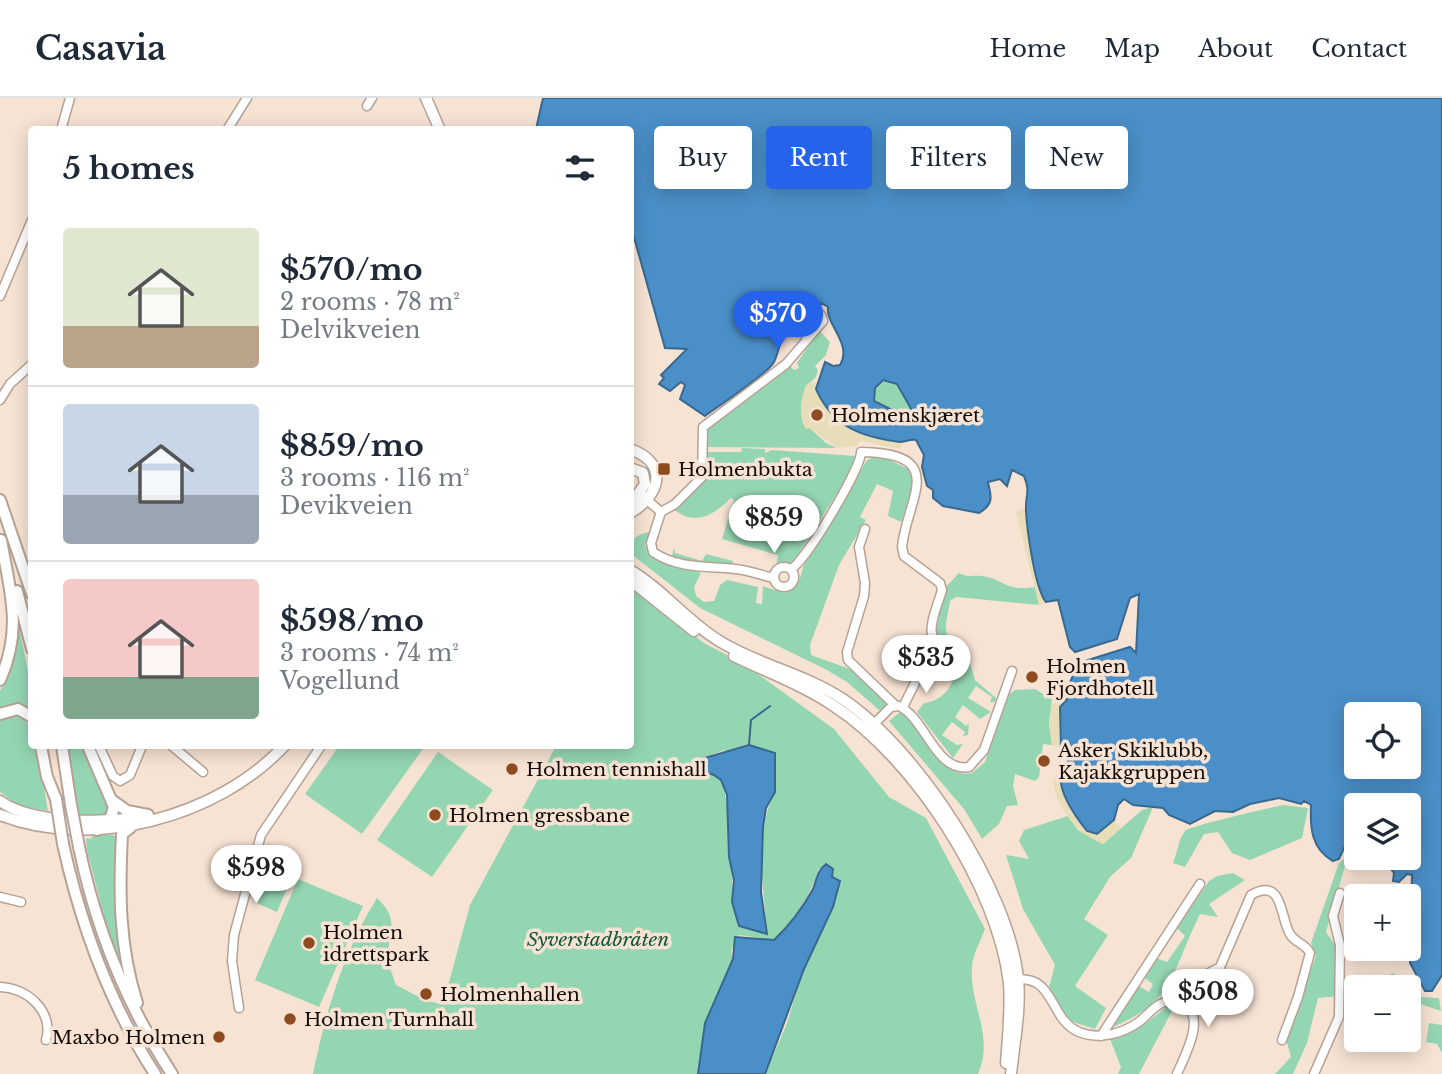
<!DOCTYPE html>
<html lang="en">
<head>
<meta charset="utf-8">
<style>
	:root { --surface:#fff; --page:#f2f2f3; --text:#1f2937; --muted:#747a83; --line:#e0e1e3; --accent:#2563eb }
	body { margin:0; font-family:"Libre Baskerville",serif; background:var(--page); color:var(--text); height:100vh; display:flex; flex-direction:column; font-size:26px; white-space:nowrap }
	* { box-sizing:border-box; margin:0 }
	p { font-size:23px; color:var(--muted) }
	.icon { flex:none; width:38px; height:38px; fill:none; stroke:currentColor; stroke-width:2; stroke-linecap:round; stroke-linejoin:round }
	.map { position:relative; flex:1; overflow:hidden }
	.panel { position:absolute; left:28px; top:28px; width:606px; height:623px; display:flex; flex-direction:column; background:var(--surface); border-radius:7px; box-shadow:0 4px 18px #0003 }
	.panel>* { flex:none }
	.guide { position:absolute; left:654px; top:28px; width:665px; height:63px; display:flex; gap:14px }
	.buttons { position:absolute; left:1344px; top:604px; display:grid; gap:14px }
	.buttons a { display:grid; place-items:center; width:77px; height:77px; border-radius:7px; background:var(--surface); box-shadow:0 4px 18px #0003; font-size:35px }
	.price { position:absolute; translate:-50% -60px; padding:0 16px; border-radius:24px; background:#fff; color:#222; font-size:23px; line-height:46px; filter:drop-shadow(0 2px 4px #0008) }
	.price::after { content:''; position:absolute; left:50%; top:42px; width:21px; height:16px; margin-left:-10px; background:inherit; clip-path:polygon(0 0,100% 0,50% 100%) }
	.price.on { background:var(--accent); color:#fff }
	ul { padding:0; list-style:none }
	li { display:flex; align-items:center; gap:21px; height:175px; padding:0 35px }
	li+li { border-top:2px solid var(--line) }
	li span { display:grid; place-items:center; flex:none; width:196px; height:140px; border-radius:7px; color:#555 }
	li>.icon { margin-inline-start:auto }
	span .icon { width:84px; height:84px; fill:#fffc; stroke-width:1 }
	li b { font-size:30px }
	h2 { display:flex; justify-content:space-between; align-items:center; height:84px; padding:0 35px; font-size:30px }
	.chip { padding:0 24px; border-radius:7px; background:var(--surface); box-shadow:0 4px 18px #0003; font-size:24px; line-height:63px }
	.chip.on { background:var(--accent); color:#fff }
	header { display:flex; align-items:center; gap:42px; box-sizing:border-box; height:98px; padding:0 35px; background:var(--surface); border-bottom:2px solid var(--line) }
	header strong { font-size:33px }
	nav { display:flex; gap:38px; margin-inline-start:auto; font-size:24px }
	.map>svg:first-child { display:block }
</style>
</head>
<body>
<header>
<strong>Casavia</strong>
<nav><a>Home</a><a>Map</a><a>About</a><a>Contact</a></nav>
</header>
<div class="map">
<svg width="1442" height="976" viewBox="0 0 1442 976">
	<rect width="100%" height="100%" fill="#f7e3d4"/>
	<path fill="#95d6b2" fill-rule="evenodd" d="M819,232L830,244L826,257L815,268L818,272L816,279L805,289L802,323L826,345L836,350L704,349L705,334L711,324L790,268L794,272L799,270L797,265Z
		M885,279C907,291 914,309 921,333L865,306Z
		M742,350L765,351V355L772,352L855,358L850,375L792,466L783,465L776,468L778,457L722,441L734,402L731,400C714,417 695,429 673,411C699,394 704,384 705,354H741Z
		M880,357L910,372L914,387L901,424L888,418L893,393L877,386L860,419L866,422L839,467L810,547L811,557L850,571L887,602V609L879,612L847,584L825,571L700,510L630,455C630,441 636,437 649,434L645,447L648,455L701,475L694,489L696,498L704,504L714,503L720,487L727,482L758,489L756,505L762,506L763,488C786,497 798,496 803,469L867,362Z
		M674,450L675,455L702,463L706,456L733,463L732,466L705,468L672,458Z
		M959,475C969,480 971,477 981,478C1003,480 1004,494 1036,489L1039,507L956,499L950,503C944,539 941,530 964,555L968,552L970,560L948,552L933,541L945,490Z
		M630,489L704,545L744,566L834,631L889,699L926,720L985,831C981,842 973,856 972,868C969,907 995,938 978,976H765L786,928L832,779L819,771C810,798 794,822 774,842L739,837L731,853L733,861L706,925L698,976H313C325,916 344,852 377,800C403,824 385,837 389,865C390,872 394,880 396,887L427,903L443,906L470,807L556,648H630ZM725,652L775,694C753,737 764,789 767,836L732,804C734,785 730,694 720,681C716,676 711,676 705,676L694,663Z
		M19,528L31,589V615L0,612V593L11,568Z
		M931,545L944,555L970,565L975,582L996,600L995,604H990L992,599L976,588L968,600L991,614L980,621L963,607L955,619L966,628L969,625L968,637L963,638L965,634L952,624L942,637L957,647L963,646L953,660L917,614L924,605C944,603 955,586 957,566L927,550Z
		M1035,591L1052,601L1049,626L1052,647L1043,646L1039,679L1035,683L1015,676L1013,688L1018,707L1007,708L999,726L982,741L964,711L889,623L900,614C926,630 935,682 972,675L985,664L1007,598L1015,592Z
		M11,617L21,619L31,629L32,648H37L48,713L19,708L0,694V622Z
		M68,648H83L109,708L107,718H80Z
		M339,648H425L362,736L305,696Z
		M438,654L493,692L432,779L377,742Z
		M1283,707L1308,710L1302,740L1250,762L1232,755L1218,734L1204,736L1185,769L1173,765C1177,755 1179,740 1185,733C1189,728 1270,710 1283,707Z
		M1153,709L1131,760L1110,779L1084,821L1108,837L1075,888L1106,910L1095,931L1070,923L1049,889L1055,867L1023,811L1006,757L1029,761L1019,743L1024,732L1068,718L1078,732L1103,746L1142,712Z
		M93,737H113L116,740L115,803L119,861L106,826L87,752L86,740L91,741Z
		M1348,758L1326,834L1335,847L1338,898L1318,900L1307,945L1293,976H1275L1291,959L1286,941L1316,858L1311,845L1339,765Z
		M273,766L294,774L277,814L257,805Z
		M1233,775L1245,782L1209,806L1218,819L1200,816C1169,879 1176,905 1103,933L1137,887L1149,894L1153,886L1146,881L1145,874L1156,860L1167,864L1185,838L1177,830L1209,783L1217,778Z
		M298,781L363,808L319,909L255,882Z
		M1393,875L1420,899L1439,900L1441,913L1409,902V889H1369Z
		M1168,908L1172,913L1139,976H1118L1121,969L1110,941L1146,925Z
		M1429,925L1442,927V955L1437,946L1426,944Z"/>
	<path fill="#e7ddb8" d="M817,284L851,333L875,341L902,344L900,351L860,343L857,348L836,350L810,330L806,331C798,320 800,296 808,285Z
		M1026,410L1038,485L1046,504L1039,507L1016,414Z
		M1064,597L1069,599L1060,609L1061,650L1052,647L1049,626L1052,606Z
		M1060,679L1077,721L1109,728L1114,722L1121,730L1103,746C1078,736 1055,710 1053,681Z"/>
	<path fill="#4a8fc8" stroke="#39688e" stroke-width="2" fill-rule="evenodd" d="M543,0H1442V877L1432,893H1425L1410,865L1412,777L1407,776L1399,784L1393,783L1394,775L1382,760H1409V707H1356V724L1339,761L1333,763C1311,751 1310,729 1311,707L1304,703L1301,706L1279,700L1250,706L1233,714L1215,713L1190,726L1169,717L1163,710L1133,707L1124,701L1118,707L1114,722L1097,736L1087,733C1075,718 1055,690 1062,671L1067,669L1069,652L1061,650L1060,609L1069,599V587L1078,565L1130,549L1136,555L1139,496L1130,500L1117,541L1075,554L1070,549L1058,502L1046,504C1035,491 1027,432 1026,413C1025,396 1031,395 1024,378L1012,372L1007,388L1000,381L988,384C990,396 996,405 979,415L943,408L933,400V392L927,388L922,369L924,357L916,342C909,341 905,344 900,344C861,339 833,329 816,291L825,264L833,268L840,267C853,246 825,226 828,209L821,205L811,213L810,209L806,210L807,216L802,217L800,223C780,225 782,248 774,264C768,276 718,308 705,318L680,301L685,287L681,284L670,293L659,286L664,280L661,277L687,251L665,250L630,125V32L536,31ZM883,282L897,286L914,316L890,311L874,303L875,290ZM1356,616H1409V668H1356Z
		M749,647L775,655V694L766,710L763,729L761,794L767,836L739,828L732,804L734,782L729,759L727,697L721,682L714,677L695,671L692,666L694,663Z
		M826,766L833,771L832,779L840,783L833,809L804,871L765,976H698L705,925L733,861L735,839L774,842C789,828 803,809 813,791C817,781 817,773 826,766Z"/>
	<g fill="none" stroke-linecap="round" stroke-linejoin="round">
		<path stroke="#39688e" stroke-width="2" d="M749,647L751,622L770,608"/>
		<defs>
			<path id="minor" d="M367,8L372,0
				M61,32L70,0
				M227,32L247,0
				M0,198L32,122
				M0,302L10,286L32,266
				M640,396L661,414
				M865,431L859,449L865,485L864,498L847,554L848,562L896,608
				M774 479a10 10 0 1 1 20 0a10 10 0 1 1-20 0Z
				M791,471C805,464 861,371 861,354C950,355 907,400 902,449L904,458L940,485L942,492C935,517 920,539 947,555
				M773,480C761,477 748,472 735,471C707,468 678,471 653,454L651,445L661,414L675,406L702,379L703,329L786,266L823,223L821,217L811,221L806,242
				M903,609L922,571
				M871,629L891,609L899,608C926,621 936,675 969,669L984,652L1012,573
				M99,648L113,678L120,683L130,677L142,648
				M172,648L203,674
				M0,799L21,804
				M1013,882C1056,875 1048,921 1079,934C1099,942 1123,936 1140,923C1148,917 1154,907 1165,904C1172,902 1179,903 1185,907C1206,921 1184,959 1177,976
				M0,889C28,890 54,914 46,942
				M1176,903L1187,887L1220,869L1251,797C1284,778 1280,821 1290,836C1295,845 1305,845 1310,855L1298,899L1282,942
				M239,910L232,863L234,837L261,737L321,648
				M1101,938L1200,786
				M1314,976L1339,919L1340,847L1333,818L1340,795"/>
			<path id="major" d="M426,0L440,32
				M630,370L643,375L645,386L630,408
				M630,415C661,397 669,365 630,351
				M630,472C664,492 687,524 721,544C759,567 804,576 841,600C916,649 1009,791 1018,881C1021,913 1014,945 1011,976
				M630,482L694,533
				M734,558C767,574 803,587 834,608C914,660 998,789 1009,885C1011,911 1008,939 1006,965
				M0,703C33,727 109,725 147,718
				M0,717C92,753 218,719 284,648"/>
			<path id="highway" d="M0,402L32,496
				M17,493L32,551
				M0,582C23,531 10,493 1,442
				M0,616L18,611L32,619
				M41,648L47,679L56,701
				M62,648L71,707
				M88,648L114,709L111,719L97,732
				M113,703L127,713L148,717
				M131,729L122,736C119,795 119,848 137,905
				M63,746C81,828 109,905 155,976
				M79,749C96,831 126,906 172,976"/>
		</defs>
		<use href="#minor" stroke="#b5a294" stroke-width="11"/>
		<use href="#major" stroke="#b5a294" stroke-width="13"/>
		<use href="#highway" stroke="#b5a294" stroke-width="14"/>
		<use href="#minor" stroke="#fff" stroke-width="8"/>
		<use href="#major" stroke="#fff" stroke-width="10"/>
		<use href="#highway" stroke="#fff" stroke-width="10"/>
		<defs>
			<path id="highway-bridge" d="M56,701L63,746
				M71,707L79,749"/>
		</defs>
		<use href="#highway-bridge" stroke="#b5a294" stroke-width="14" stroke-linecap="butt"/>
		<use href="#highway-bridge" stroke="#fff" stroke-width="10"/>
	</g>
	<g fill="#8f4b20" stroke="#f7e3d4" stroke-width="2.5">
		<circle cx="817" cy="317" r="7"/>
		<rect x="657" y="364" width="14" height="14" rx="3.5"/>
		<circle cx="1032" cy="579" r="7"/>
		<circle cx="1044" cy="663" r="7"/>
		<circle cx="512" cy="671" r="7"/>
		<circle cx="435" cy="717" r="7"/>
		<circle cx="309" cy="845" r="7"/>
		<circle cx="426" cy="896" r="7"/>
		<circle cx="290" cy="921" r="7"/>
		<circle cx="219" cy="939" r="7"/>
	</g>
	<g text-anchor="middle" stroke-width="7" stroke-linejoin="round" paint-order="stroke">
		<g font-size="19" fill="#120c07" stroke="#f7e3d4" text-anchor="start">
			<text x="831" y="324">Holmenskjæret</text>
			<text x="678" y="378">Holmenbukta</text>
			<text x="1046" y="575">Holmen<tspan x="1046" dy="22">Fjordhotell</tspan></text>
			<text x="1058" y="659">Asker Skiklubb,<tspan x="1058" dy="22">Kajakkgruppen</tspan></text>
			<text x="526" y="678">Holmen tennishall</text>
			<text x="449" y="724">Holmen gressbane</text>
			<text x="323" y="841">Holmen<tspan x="323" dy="22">idrettspark</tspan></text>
			<text x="440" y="903">Holmenhallen</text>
			<text x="304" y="928">Holmen Turnhall</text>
			<text x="205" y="946" text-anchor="end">Maxbo Holmen</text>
		</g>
		<g font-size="19" font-style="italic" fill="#0f5537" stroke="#f7e3d4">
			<text x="598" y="848">Syverstadbråten</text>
		</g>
	</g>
</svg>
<div class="buttons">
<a><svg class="icon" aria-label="locate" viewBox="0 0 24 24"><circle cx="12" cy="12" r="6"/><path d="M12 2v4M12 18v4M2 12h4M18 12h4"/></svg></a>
<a><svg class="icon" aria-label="layers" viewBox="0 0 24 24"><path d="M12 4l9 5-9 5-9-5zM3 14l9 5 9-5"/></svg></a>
<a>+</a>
<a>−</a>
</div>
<b class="price on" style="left:778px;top:253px">$570</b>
<b class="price" style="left:774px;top:457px">$859</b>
<b class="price" style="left:926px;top:597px">$535</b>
<b class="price" style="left:256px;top:807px">$598</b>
<b class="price" style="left:1208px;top:931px">$508</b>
<div class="guide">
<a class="chip">Buy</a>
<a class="chip on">Rent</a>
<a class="chip">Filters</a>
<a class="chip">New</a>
</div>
<section class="panel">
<h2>5 homes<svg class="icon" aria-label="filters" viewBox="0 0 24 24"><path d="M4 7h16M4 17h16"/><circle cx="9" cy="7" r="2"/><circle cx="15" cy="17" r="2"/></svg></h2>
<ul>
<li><span style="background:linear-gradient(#dfe7d0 70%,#b9a48a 0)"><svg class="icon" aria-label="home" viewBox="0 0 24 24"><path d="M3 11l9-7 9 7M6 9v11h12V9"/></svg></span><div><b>$570/mo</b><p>2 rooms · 78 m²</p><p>Delvikveien</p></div></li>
<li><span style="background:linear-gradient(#c9d6e8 65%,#9aa5b1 0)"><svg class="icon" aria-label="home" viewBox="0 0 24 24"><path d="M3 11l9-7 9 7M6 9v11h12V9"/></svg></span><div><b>$859/mo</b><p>3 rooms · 116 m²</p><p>Devikveien</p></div></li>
<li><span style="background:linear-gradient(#f6c9c9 70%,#7fa58c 0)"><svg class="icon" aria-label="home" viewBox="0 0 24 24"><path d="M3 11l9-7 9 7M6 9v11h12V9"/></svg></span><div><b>$598/mo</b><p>3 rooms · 74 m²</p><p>Vogellund</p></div></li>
</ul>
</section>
</div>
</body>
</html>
